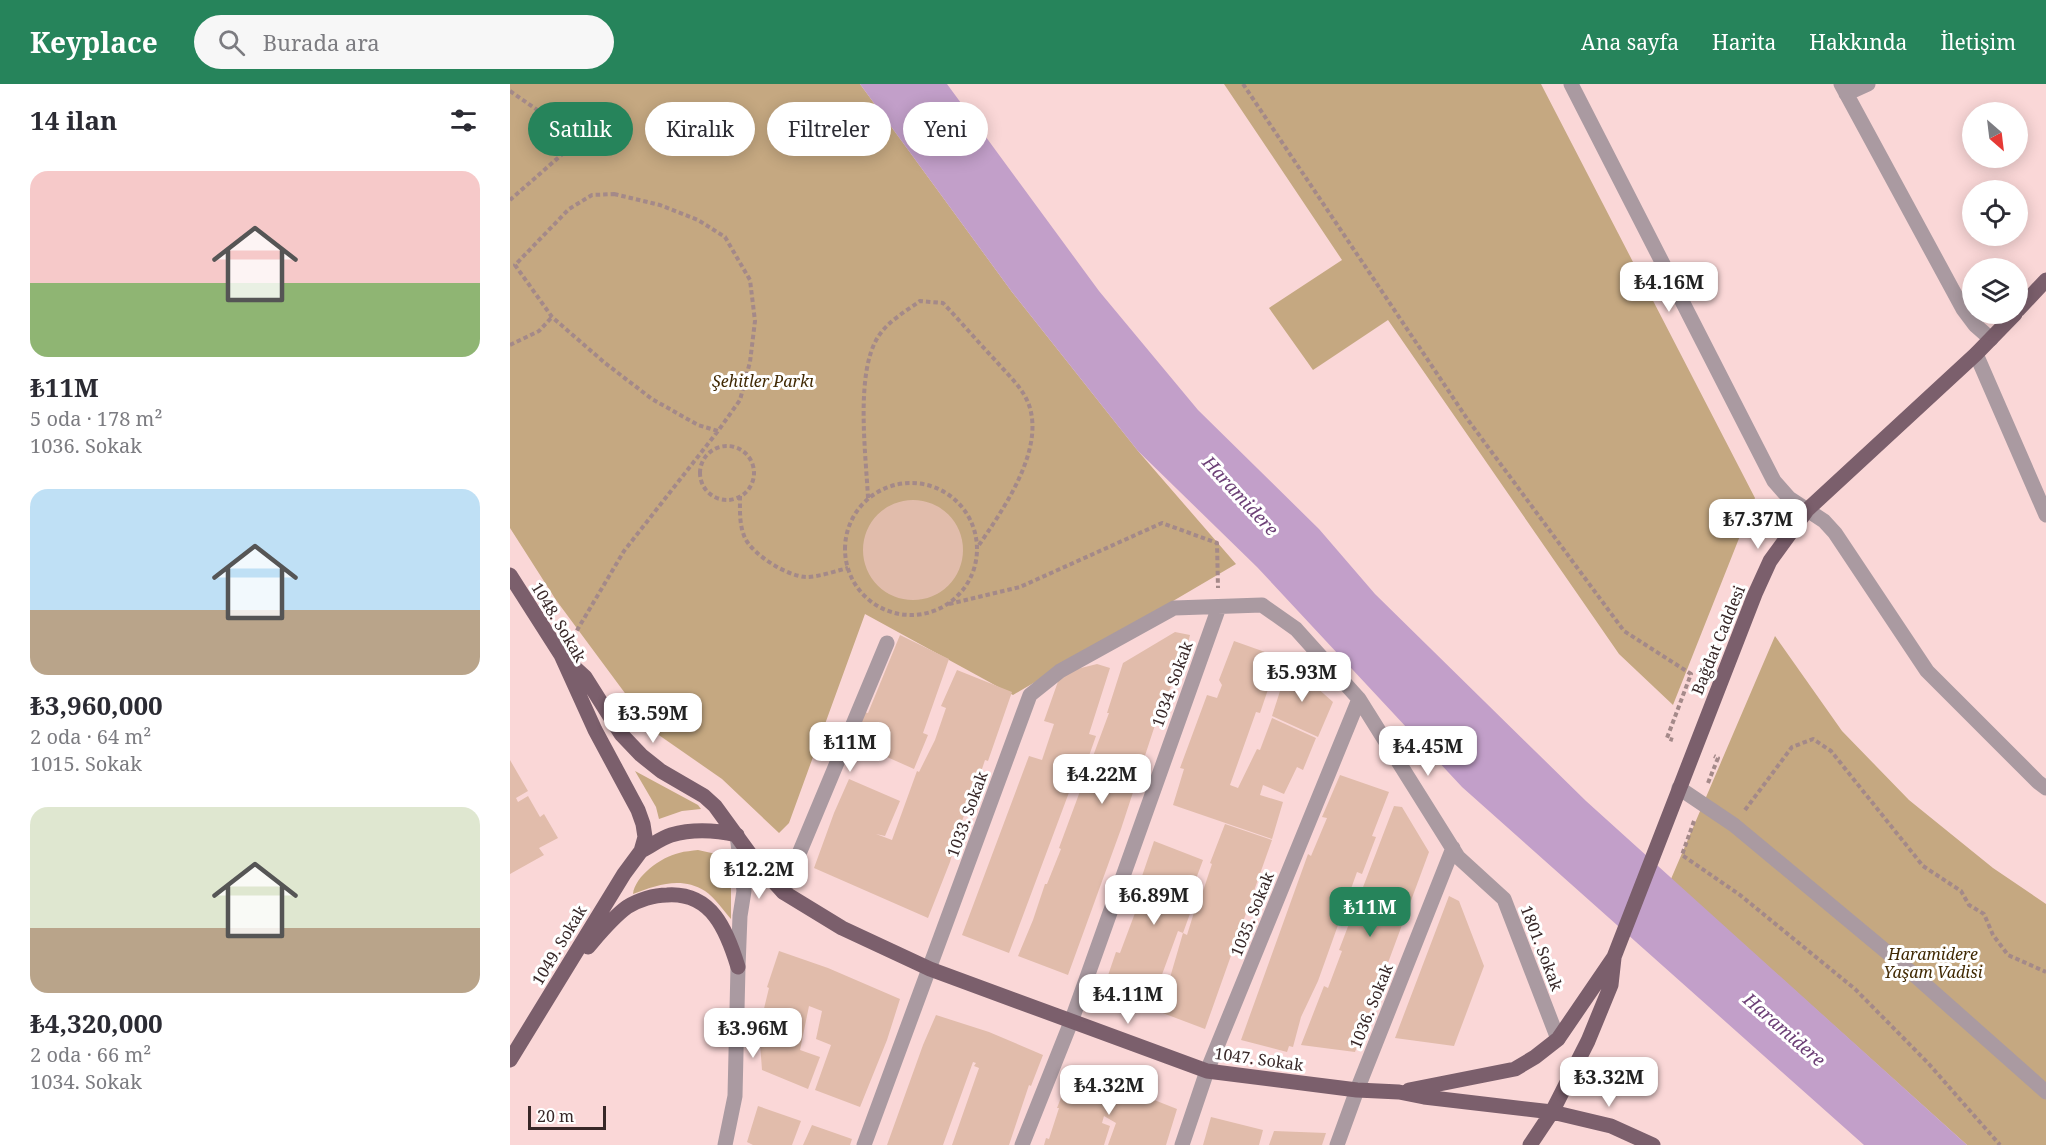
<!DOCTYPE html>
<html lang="tr">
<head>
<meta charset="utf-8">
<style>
	:root { --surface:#fff; --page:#f7f7f7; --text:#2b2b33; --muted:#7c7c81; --accent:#26845b }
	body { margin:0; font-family:"Noto Serif",serif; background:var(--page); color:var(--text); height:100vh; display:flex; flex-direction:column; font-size:22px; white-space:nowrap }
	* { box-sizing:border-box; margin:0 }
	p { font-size:20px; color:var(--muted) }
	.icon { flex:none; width:33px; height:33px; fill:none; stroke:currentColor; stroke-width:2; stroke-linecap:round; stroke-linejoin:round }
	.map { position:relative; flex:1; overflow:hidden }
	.panel { display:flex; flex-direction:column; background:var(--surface); width:510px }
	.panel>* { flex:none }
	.top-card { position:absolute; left:18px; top:18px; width:570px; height:54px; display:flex; gap:12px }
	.needle { width:39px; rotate:152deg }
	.buttons { position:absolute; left:1452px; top:18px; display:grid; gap:12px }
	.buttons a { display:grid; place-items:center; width:66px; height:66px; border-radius:50%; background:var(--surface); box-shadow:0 3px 15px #0003; font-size:30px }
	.scale { position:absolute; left:18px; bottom:15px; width:78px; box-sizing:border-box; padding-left:6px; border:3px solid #372727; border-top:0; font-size:16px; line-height:21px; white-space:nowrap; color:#372727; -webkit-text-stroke:4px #fff; paint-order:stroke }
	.price { position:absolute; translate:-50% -51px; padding:0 14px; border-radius:12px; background:#fff; color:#222; font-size:20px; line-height:39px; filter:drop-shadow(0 2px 3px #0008) }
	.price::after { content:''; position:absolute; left:50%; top:36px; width:18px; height:14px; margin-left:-9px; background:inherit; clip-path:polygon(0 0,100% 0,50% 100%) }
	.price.on { background:var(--accent); color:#fff }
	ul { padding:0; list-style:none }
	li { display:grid; align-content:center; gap:12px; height:318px; padding:0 30px }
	li span { display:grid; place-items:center; height:186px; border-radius:18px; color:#555 }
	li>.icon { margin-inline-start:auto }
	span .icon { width:108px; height:108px; fill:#fffc; stroke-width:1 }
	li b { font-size:26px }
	h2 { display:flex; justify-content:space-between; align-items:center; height:72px; padding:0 30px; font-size:26px }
	.chip { padding:0 21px; border-radius:27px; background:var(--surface); box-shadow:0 3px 15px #0003; font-size:21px; line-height:54px }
	.chip.on { background:var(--accent); color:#fff }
	header { display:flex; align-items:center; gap:36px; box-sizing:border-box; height:84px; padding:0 30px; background:var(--accent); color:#fff }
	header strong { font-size:28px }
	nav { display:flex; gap:33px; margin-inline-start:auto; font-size:21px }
	.search { width:420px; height:54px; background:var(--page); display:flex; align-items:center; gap:15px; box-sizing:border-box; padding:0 21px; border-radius:33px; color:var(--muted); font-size:22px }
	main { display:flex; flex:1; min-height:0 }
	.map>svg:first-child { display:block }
</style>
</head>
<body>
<header>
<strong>Keyplace</strong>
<div class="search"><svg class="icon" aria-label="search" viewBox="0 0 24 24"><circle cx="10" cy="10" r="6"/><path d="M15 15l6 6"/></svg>Burada ara</div>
<nav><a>Ana sayfa</a><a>Harita</a><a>Hakkında</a><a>İletişim</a></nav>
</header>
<main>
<section class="panel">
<h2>14 ilan<svg class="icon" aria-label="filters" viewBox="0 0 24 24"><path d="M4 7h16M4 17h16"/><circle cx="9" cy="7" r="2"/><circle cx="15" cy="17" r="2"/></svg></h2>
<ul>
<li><span style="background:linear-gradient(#f6c9c9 60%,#8fb573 0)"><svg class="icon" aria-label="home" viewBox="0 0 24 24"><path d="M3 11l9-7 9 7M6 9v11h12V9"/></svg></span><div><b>₺11M</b><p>5 oda · 178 m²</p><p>1036. Sokak</p></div></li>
<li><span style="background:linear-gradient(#bfe0f5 65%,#b9a48a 0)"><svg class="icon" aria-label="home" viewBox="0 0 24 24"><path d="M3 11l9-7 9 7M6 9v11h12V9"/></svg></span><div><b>₺3,960,000</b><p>2 oda · 64 m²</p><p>1015. Sokak</p></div></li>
<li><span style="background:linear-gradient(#dfe7d0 65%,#b9a48a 0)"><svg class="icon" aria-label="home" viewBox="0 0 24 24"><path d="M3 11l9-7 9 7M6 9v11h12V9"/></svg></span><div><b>₺4,320,000</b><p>2 oda · 66 m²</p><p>1034. Sokak</p></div></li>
</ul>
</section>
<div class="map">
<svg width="1536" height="1061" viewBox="0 0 1536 1061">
	<rect width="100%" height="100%" fill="#fad7d7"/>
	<path fill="#c5a881" d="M0,0H350L502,208L628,367L726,480L503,611L355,530L279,739L269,749L212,695L143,647L46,516L0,444Z
		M714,0H1031L1245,414L1163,621L1109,570L878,236L803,286L759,224L832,176Z
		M1265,552L1332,647L1399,716L1483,784L1536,820V1061H1457L1161,795Z
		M125,687L188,721L191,725L172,727L149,735L146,723Z
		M188,766L206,770L221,782V835C213,826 205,814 195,807C171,792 147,801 123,810C125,792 151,773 169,769C175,767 182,767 188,766Z"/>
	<path fill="#c29fc9" d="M350,0H437L589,207L688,326L809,445L865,510L1076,717L1457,1061H1354L952,703L747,483L628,367L502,208Z"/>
	<path fill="#e1bcab" d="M353 466a50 50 0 1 1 100 0a50 50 0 1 1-100 0Z
		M665,548L680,551L676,567L646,638L611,745L558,891L508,872L523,836L535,800H537L551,765L549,764L599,629H597L613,579Z
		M390,551L439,575L413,649L418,651L404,685L341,657L354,628L358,629Z
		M724,557L769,573L750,629L746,628L720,701L728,704L747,665L750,666L762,634L806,654L793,686L787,683L774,710L753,701L750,711L773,718L762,755L663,721L674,685L670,684L697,611L707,614L712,601L709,596Z
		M779,579L823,618L808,653L762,632Z
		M587,580L600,584L579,650L586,652L573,689L567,687L499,869L452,851L519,672L532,676L544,640L534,637L551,589Z
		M447,586L502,608L478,677L475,676L464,709L462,708L450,743L440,778L418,834L304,784L324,729L339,695L390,717L375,752L366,750L382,756L407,687L409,688L425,656L436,624L431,622Z
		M0,676L18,707L6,714L8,718L18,712L30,733L34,730L48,754L29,764L34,771L0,790Z
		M830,691L879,708L862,752L866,753L852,790L847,788L808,897L791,933L783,963L779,962L777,968L731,956L798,770L801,772L817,734L812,733Z
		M884,722L892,723L919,768L845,968L791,961L814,902L818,904L832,867L829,866Z
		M715,740L762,756L695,945L650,928L673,849L677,851L686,822H688L702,780L700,779Z
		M644,757L693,776L680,811L686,813L673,849L668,847L639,926L592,909L606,868L610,869L637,797L631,795Z
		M939,812L949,817L974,882L944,962L885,954Z
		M269,867L318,884L390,915L377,956L350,1023L305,1006L321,961L306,955L312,927L299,922L290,966L310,973L298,1005L252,986L249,945L259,904L257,903Z
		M426,931L479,948L533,971L521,1002L519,1001L499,1061H442L469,984L464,982L466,979L463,978L433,1061H377L413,961Z
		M561,988L613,1007L614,1004L667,1025L656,1061H598L606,1039L594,1032L592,1039L600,1042L594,1061H534L536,1054L539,1055L549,1024H547Z
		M248,1022L291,1037L282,1061H243L237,1058Z
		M701,1033L753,1046L749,1061H693Z
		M302,1041L342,1055L340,1061H293Z
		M764,1047L816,1049L812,1061H759Z"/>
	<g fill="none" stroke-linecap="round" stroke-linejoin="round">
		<path stroke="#a48989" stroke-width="4" stroke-dasharray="4.5 3" stroke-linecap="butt" d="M733,0L958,336L1114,547L1181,590L1157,654L1163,656
			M0,7L49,41L57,66L0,116
			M104,110L150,121L188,136L215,153L240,196L245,237L240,278L230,316L208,347L188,341L142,315L95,279L42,233L5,181L59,125L82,111Z
			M0,261L29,247L42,233
			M190 389a27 27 0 1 1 54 0a27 27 0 1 1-54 0Z
			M335 465a66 66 0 1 1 132 0a66 66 0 1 1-132 0Z
			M230,412C230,426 229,441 235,454C243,471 277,492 296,493C309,493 325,487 338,484
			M358,414C356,371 345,289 368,253C377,238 396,227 410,217L433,219C451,238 468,258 486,277C498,291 513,304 519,321C535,367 492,427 467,464
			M439,520L510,503L652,439L707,459L708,504
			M63,553L114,467L208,347
			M1198,699L1208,674L1204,672
			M1235,726L1282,663L1303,655L1321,667L1413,782L1451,807L1459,821L1474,830L1483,851L1498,871L1536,888
			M1184,737L1172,771L1230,811L1345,905L1418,979L1490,1061"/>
		<path stroke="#aa9aa1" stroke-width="15" d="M1061,0L1264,397L1279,414L1314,437L1325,449L1417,587L1528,698L1536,704
			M1331,0L1453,225L1465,241L1481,255
			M1336,10L1358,0
			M1466,270L1536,431
			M1169,704L1224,741L1402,889L1536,1008
			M273,808L377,559
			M215,1061L225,1012L228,883L230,832L234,807L227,751
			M354,1061L520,611L550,587L664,524L752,521L786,545L849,615L948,773L994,815L1048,955
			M512,1061L561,938L709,523
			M672,1061L697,987L849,615
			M827,1061L847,1006L943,764"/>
		<path stroke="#7b5f6c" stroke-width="15" d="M1508,226L1536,196
			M0,491L51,571L85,646L128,726L133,740L135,753L131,767L114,790L0,976
			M51,571L75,593L111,650L131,671L151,687L194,712L205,722L245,777L273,808L332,844L420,885L697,987L847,1006L889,1008L914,1013L1042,1028L1101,1042L1143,1061
			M131,767C141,762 151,754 161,751C182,745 205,746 227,751
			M78,863C90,849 102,834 117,823C128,816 144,811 157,811C202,808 217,847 228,883
			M899,1006L1005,985L1025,973L1048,955L1104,873L1245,510L1260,477L1297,426L1466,270L1505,230
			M1020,1061L1042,1028L1078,957L1101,901L1104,874"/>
	</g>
	<g text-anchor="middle" stroke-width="6" stroke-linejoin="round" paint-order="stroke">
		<g font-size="16" font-style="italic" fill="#402903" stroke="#fff">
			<text x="253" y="303">Şehitler Parkı</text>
			<text x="1423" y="876">Haramidere<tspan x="1423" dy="18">Yaşam Vadisi</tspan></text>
		</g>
		<g font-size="16" fill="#372727" stroke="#fff">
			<text transform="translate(49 538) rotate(59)" y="6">1048. Sokak</text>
			<text transform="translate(1208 556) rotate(-68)" y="6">Bağdat Caddesi</text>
			<text transform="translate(662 600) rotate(-70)" y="6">1034. Sokak</text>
			<text transform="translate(457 730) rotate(-70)" y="6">1033. Sokak</text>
			<text transform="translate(742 830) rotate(-68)" y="6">1035. Sokak</text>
			<text transform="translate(49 861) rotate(-59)" y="6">1049. Sokak</text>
			<text transform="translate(1032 864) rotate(69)" y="6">1801. Sokak</text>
			<text transform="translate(861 922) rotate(-68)" y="6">1036. Sokak</text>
			<text transform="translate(749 975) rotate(8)" y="6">1047. Sokak</text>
		</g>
		<g font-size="18" font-style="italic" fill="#6c3f76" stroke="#fff">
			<text transform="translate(730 412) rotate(47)" y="6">Haramidere</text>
			<text transform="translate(1274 946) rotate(41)" y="6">Haramidere</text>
		</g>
	</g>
</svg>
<div class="buttons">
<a><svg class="needle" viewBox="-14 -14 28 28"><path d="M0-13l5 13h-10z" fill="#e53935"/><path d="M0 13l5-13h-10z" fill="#7c7c81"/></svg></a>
<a><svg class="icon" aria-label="locate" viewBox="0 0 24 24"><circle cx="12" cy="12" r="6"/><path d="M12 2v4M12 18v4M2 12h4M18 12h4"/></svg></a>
<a><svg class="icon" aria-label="layers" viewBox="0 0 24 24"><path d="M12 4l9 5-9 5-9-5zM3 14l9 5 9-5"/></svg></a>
</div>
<div class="scale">20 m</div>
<b class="price" style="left:1159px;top:229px">₺4.16M</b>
<b class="price" style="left:1248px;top:466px">₺7.37M</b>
<b class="price" style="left:792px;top:619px">₺5.93M</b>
<b class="price" style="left:143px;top:660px">₺3.59M</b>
<b class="price" style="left:340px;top:689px">₺11M</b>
<b class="price" style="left:918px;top:693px">₺4.45M</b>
<b class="price" style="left:592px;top:721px">₺4.22M</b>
<b class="price" style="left:249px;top:816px">₺12.2M</b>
<b class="price" style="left:644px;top:842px">₺6.89M</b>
<b class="price on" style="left:860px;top:854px">₺11M</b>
<b class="price" style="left:618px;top:941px">₺4.11M</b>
<b class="price" style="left:243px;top:975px">₺3.96M</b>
<b class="price" style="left:1099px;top:1024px">₺3.32M</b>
<b class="price" style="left:599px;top:1032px">₺4.32M</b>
<div class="top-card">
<a class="chip on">Satılık</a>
<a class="chip">Kiralık</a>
<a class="chip">Filtreler</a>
<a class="chip">Yeni</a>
</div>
</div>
</main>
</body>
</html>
